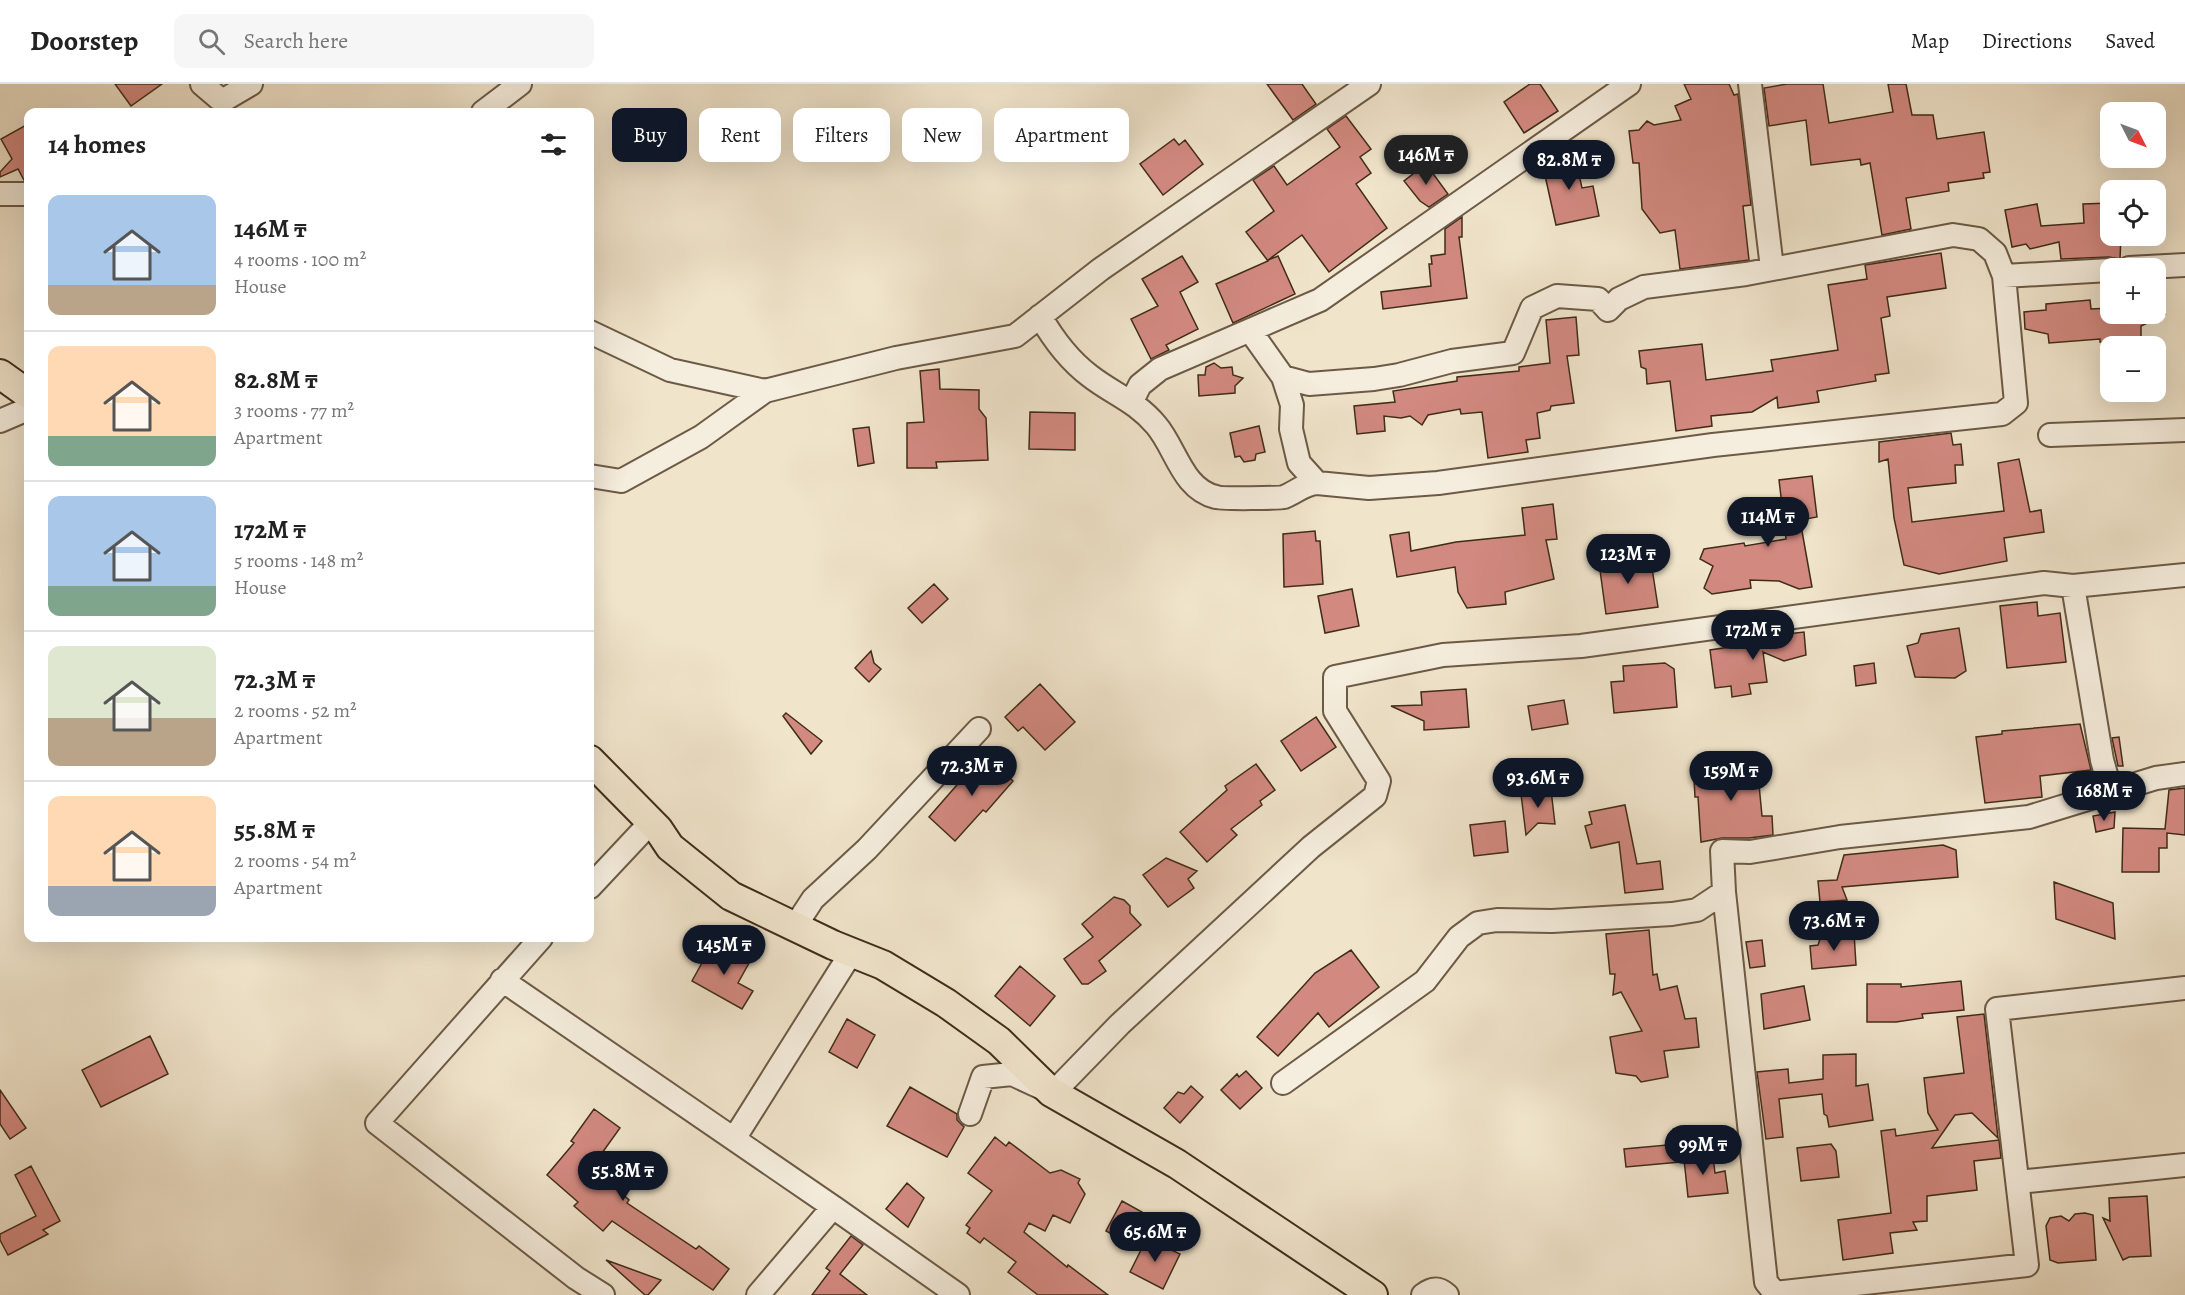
<!DOCTYPE html>
<html lang="en">
<head>
<meta charset="utf-8">
<style>
	:root { --surface:#fff; --page:#f6f6f6; --text:#222; --muted:#767676; --line:#e0e0e0; --accent:#111827 }
	body { margin:0; font-family:Alegreya,serif; background:var(--page); color:var(--text); height:100vh; display:flex; flex-direction:column; font-size:22px; white-space:nowrap }
	* { box-sizing:border-box; margin:0 }
	p { font-size:20px; color:var(--muted) }
	.icon { flex:none; width:33px; height:33px; fill:none; stroke:currentColor; stroke-width:2; stroke-linecap:round; stroke-linejoin:round }
	.map { position:relative; flex:1; overflow:hidden }
	.details { position:absolute; left:24px; top:24px; width:570px; height:834px; display:flex; flex-direction:column; background:var(--surface); border-radius:12px; box-shadow:0 6px 24px #0002 }
	.details>* { flex:none }
	.hud { position:absolute; left:612px; top:24px; width:570px; height:54px; display:flex; gap:12px }
	.needle { width:39px; rotate:132deg }
	.buttons { position:absolute; left:2100px; top:18px; display:grid; gap:12px }
	.buttons a { display:grid; place-items:center; width:66px; height:66px; border-radius:12px; background:var(--surface); box-shadow:0 6px 24px #0002; font-size:30px }
	.price { position:absolute; translate:-50% -51px; padding:0 14px; border-radius:21px; background:var(--accent); color:#fff; font-size:20px; line-height:39px; filter:drop-shadow(0 2px 3px #0008) }
	.price::after { content:''; position:absolute; left:50%; top:36px; width:18px; height:14px; margin-left:-9px; background:inherit; clip-path:polygon(0 0,100% 0,50% 100%) }
	.price.on { background:#222; color:#fff }
	ul { padding:0; list-style:none }
	li { display:flex; align-items:center; gap:18px; height:150px; padding:0 24px }
	li+li { border-top:2px solid var(--line) }
	li span { display:grid; place-items:center; flex:none; width:168px; height:120px; border-radius:12px; color:#555 }
	li>.icon { margin-inline-start:auto }
	span .icon { width:72px; height:72px; fill:#fffc; stroke-width:1 }
	li b { font-size:26px }
	h2 { display:flex; justify-content:space-between; align-items:center; height:72px; padding:0 24px; font-size:26px }
	.chip { padding:0 21px; border-radius:12px; background:var(--surface); box-shadow:0 6px 24px #0002; font-size:21px; line-height:54px }
	.chip.on { background:var(--accent); color:#fff }
	header { display:flex; align-items:center; gap:36px; box-sizing:border-box; height:84px; padding:0 30px; background:var(--surface); border-bottom:2px solid var(--line) }
	header strong { font-size:28px }
	nav { display:flex; gap:33px; margin-inline-start:auto; font-size:21px }
	.search { width:420px; height:54px; background:var(--page); display:flex; align-items:center; gap:15px; box-sizing:border-box; padding:0 21px; border-radius:12px; color:var(--muted); font-size:22px }
	.map>svg:first-child { display:block }
</style>
</head>
<body>
<header>
<strong>Doorstep</strong>
<div class="search"><svg class="icon" aria-label="search" viewBox="0 0 24 24"><circle cx="10" cy="10" r="6"/><path d="M15 15l6 6"/></svg>Search here</div>
<nav><a>Map</a><a>Directions</a><a>Saved</a></nav>
</header>
<div class="map">
<svg width="2185" height="1211" viewBox="0 0 2185 1211">
	<rect width="100%" height="100%" fill="#f0e4cb"/>
	<filter id="stains"><feTurbulence type="fractalNoise" baseFrequency=".00333" numOctaves="4"/><feColorMatrix values="0 0 0 0 .2 0 0 0 0 .09 0 0 0 0 .02 0 0 0 .5 -.17"/></filter>
	<radialGradient id="worn" r=".72"><stop offset=".6" stop-color="#630" stop-opacity="0"/><stop offset="1" stop-color="#630" stop-opacity=".3"/></radialGradient>
	<path fill="#d28980" stroke="#402c19" stroke-width="1.5" d="M115,0H162L131,22Z
		M1267,0H1302L1316,20L1293,36Z
		M1530,0H1540L1558,27L1524,49L1504,18Z
		M1684,0H1729L1734,11L1738,10L1751,121L1743,122L1749,176L1680,185L1675,146L1660,149L1642,125L1639,79H1633L1629,47L1639,46L1647,37L1654,41L1681,36L1675,22L1691,15Z
		M1787,0H1823L1829,39L1893,28L1888,0H1906L1912,31H1933L1937,55L1984,48L1990,88L1983,89L1984,94L1948,99L1949,107L1906,114L1911,145L1882,151L1870,79L1861,81L1860,75L1811,81L1806,36L1769,42L1764,4Z
		M1346,32L1371,65L1360,73L1371,89L1356,100L1387,144L1329,188L1302,151L1268,176L1278,172L1295,210L1233,239L1216,200L1268,177L1246,148L1274,127L1253,96L1274,82L1287,101L1340,63L1327,45Z
		M28,40V97L24,96L18,85L0,93V88L12,75L1,55Z
		M1174,55L1179,61L1185,56L1203,80L1163,111L1140,80Z
		M1574,68L1582,104L1593,102L1599,132L1556,141L1542,78Z
		M1426,80L1448,110L1429,123L1420,117L1404,97Z
		M2110,119V152H2121L2120,175L2109,173L2061,175L2059,158L2030,165L2026,160L2012,163L2005,126L2037,120L2041,142L2084,139L2083,120Z
		M1462,133V153H1459L1467,214L1383,225L1381,208L1431,202L1429,180H1432L1431,172L1445,170V145Z
		M1941,169L1946,204L1887,213L1890,232L1881,234L1889,289L1875,291L1876,297L1817,307L1819,318L1778,324L1777,313L1752,328L1711,332L1712,342L1676,347L1670,297L1647,300L1646,285L1641,283L1639,267L1702,260L1706,296L1773,287L1771,276L1838,266L1828,201L1867,195L1865,181Z
		M1182,172L1198,198L1180,208L1198,245L1166,261L1169,266L1151,275L1131,235L1158,222L1142,195Z
		M2090,216L2091,225L2110,224V230H2166L2141,242V258H2100V255L2049,259L2048,250L2025,245L2024,228L2046,226V220Z
		M1576,233L1579,271L1567,272L1574,319L1551,322L1550,326L1537,329L1540,354L1526,356L1528,368L1488,374L1482,328L1461,330L1460,325L1428,331L1422,341L1410,332L1401,334L1384,332L1385,347L1357,350L1354,322L1395,318L1393,307L1457,297V293L1519,287V283L1550,279L1546,236Z
		M1214,279L1221,284L1232,283L1233,291L1243,294L1235,302V309L1199,312L1198,291H1205L1206,283Z
		M939,285L940,305L979,306V325L986,334L988,376L936,378L937,384H907V339L924,338L920,287Z
		M1030,328L1075,329V366L1029,365Z
		M1259,342L1265,368L1256,370L1255,376L1244,378L1240,372L1235,373L1230,349Z
		M869,343L874,379L858,382L853,345Z
		M1951,349L1953,361L1961,360L1963,381H1955L1956,399L1908,404L1912,438L2004,427L1998,379L2019,375L2030,428L2041,426L2044,448L2004,454L2007,477L1939,490L1904,481L1894,434L1888,375L1879,378V358Z
		M1812,392L1817,433L1800,436L1812,503L1799,505L1779,497L1750,496L1751,504L1712,510L1704,504L1713,482L1700,475L1704,465L1744,459L1745,462L1786,455L1779,396Z
		M1553,420L1557,455L1546,456L1554,495L1505,508L1506,520L1467,524L1458,508L1455,483L1397,493L1390,451L1409,448L1411,467L1456,458L1525,451L1522,424Z
		M1315,447L1316,457H1320L1323,500L1284,503L1283,450Z
		M1650,471L1658,523L1606,530L1599,479Z
		M934,500L948,515L922,539L908,524Z
		M1352,505L1359,542L1325,549L1318,512Z
		M2037,518L2038,532L2060,529L2066,578L2007,584L2000,522Z
		M1959,544L1966,587L1955,594L1915,593L1907,562L1918,559L1921,550Z
		M1804,548L1806,571L1784,577L1763,568L1767,598L1749,600L1751,610L1732,613L1731,602L1715,604L1710,566L1771,557L1770,552Z
		M871,567L874,579L881,585L869,598L855,584Z
		M1665,579L1674,585L1677,623L1614,629L1611,598L1624,597L1623,582Z
		M1874,579L1876,599L1856,602L1854,582Z
		M1040,600L1075,638L1045,666L1023,643L1018,647L1005,633Z
		M1466,605L1469,643L1424,646V637L1391,622L1422,621L1421,608Z
		M1564,616L1568,640L1532,646L1528,622Z
		M786,629L822,657L811,670L783,632Z
		M1316,633L1336,663L1301,687L1281,657Z
		M2080,640L2091,686L2040,692L2042,713L1985,719L1976,653L2002,650V647Z
		M2119,653L2123,682H2118L2112,654Z
		M984,670L999,684L1003,680L1014,690L1010,694L1013,697L986,728L983,726L955,757L929,733Z
		M1752,676L1757,680L1762,732H1772L1773,751L1749,754H1722L1701,758L1698,713H1695L1694,695H1703L1702,680Z
		M1256,680L1275,706L1260,717L1262,721L1231,745L1237,751L1207,778L1180,748L1227,706L1225,702Z
		M2185,704V751L2167,749V764H2159V788H2122L2123,744L2165,745L2169,706Z
		M1551,706L1555,740L1538,739L1526,751L1521,710Z
		M1625,721L1637,780L1660,777L1663,805L1625,809L1619,758L1591,764L1585,742L1592,740L1589,728Z
		M2115,728L2114,744L2096,748L2093,732Z
		M1505,737L1508,768L1474,772L1470,741Z
		M1943,761L1956,766L1958,793L1842,803L1847,816L1820,818L1818,797L1837,796L1844,771Z
		M1166,774L1197,787L1188,795L1194,804L1168,823L1143,791Z
		M2054,798L2113,819L2115,855L2056,835Z
		M1114,813L1124,816L1130,822V829L1141,841L1099,877L1106,887L1088,900H1082L1064,875L1093,853L1082,840Z
		M1649,846L1653,891L1657,890L1660,906L1677,902L1685,935L1696,934L1699,963L1664,967L1668,993L1641,998L1636,992L1616,989L1610,953L1642,947L1621,908L1613,911L1615,890H1610L1606,850Z
		M1854,849L1856,881L1812,885L1810,862L1818,861L1821,852Z
		M1762,856L1765,882L1750,884L1746,858Z
		M713,859L749,879L738,899L753,907L742,925L692,897Z
		M1351,866L1379,903L1329,943L1318,929L1278,972L1257,953L1315,889Z
		M1020,882L1055,912L1030,942L995,912Z
		M1961,897L1964,926L1922,930L1923,934L1896,938H1867V900H1901V903Z
		M1804,902L1810,936L1764,945L1761,910Z
		M1984,930L1998,1054L1972,1029L1955,1031L1932,1064L1999,1056L2001,1074L1974,1077L1977,1106L1927,1112V1137L1913,1138L1917,1146L1890,1149L1893,1169L1843,1176L1838,1136L1891,1129L1881,1047L1895,1045L1896,1052L1938,1046L1928,1029L1924,994L1964,989L1957,933Z
		M847,935L875,951L857,984L829,968Z
		M150,952L168,990L101,1023L82,986Z
		M1856,970V1002L1868,1000L1873,1036L1829,1043L1827,1032L1824,1030L1822,1010L1779,1015L1783,1053L1766,1055L1757,988L1788,985L1789,999L1823,995V971Z
		M1246,987L1262,1004L1240,1025L1221,1006L1237,990L1239,993Z
		M1191,1002L1203,1013L1180,1039L1164,1024L1178,1008L1184,1010Z
		M910,1003L957,1030V1036L964,1043L947,1073L887,1042Z
		M0,1006L26,1044L10,1055L0,1040Z
		M594,1025L620,1044L592,1083L629,1116L627,1119L696,1165L699,1162L729,1185L713,1206L612,1137L603,1147L574,1122L578,1118L547,1091L574,1059L571,1057Z
		M995,1053L1006,1062L1009,1058L1050,1089L1061,1086L1080,1095L1078,1099L1085,1110L1070,1139L1053,1131L1045,1147L1029,1139L1024,1148L1067,1183L1068,1181L1108,1211H1038L1008,1188L1016,1178L984,1154L980,1159L967,1149L970,1144L966,1141L992,1107L968,1089Z
		M1678,1060L1680,1078L1626,1083L1624,1065Z
		M1831,1060L1836,1067L1839,1093L1801,1097L1797,1064Z
		M1683,1066L1695,1068L1699,1074L1713,1072L1715,1089L1725,1087L1728,1109L1688,1113Z
		M31,1082L60,1137L43,1146L48,1150L8,1171L0,1156V1150L36,1132L15,1091Z
		M907,1099L924,1114L908,1143L886,1125Z
		M2147,1112L2151,1172L2129,1173L2123,1176L2103,1134L2110,1137L2109,1114Z
		M1122,1117L1142,1128L1126,1158L1106,1147Z
		M2085,1129L2093,1131L2096,1176L2058,1179L2050,1176L2046,1142L2050,1134L2061,1132L2069,1137L2075,1130Z
		M851,1152L863,1161L840,1190L867,1211H812L830,1187L826,1184Z
		M1147,1154L1180,1170L1163,1205L1130,1188Z
		M606,1176L661,1196L648,1211H645Z"/>
	<g fill="none" stroke-linecap="round" stroke-linejoin="round">
		<defs>
			<path id="minor" d="M202,0L222,17L251,0
				M1750,0L1772,184
				M483,28L520,0
				M0,110H28
				M1953,151L1979,155L1995,169L2004,192L2016,319L2002,330L1713,361L1438,399L1369,404L1317,399L1299,379L1291,345L1292,321L1283,293L1309,300L1374,295L1399,291L1452,277L1513,269L1532,224L1557,212L1598,215L1608,226L1619,215L1644,203L1746,190Z
				M2129,184L2185,181
				M2004,192L2110,186
				M1040,232C1052,253 1070,277 1090,292C1113,310 1136,317 1156,341C1176,364 1182,405 1216,413C1221,415 1280,414 1284,413C1297,408 1303,400 1317,399
				M590,248L670,286L765,307
				M1251,248L1283,293
				M1132,317L1140,301L1160,285L1320,216L1629,0
				M0,337L28,325
				M2050,351L2185,346
				M590,392L621,397L701,353L765,307L896,274L1015,252L1101,185L1369,0
				M2073,502L2102,676L2111,708
				M2185,690L2156,694L2029,733L1840,753L1750,768L1722,767L1724,808L1766,1198L1775,1209L2027,1181L1997,925L2185,904
				M590,803L651,738
				M794,844L813,815L867,765L979,645
				M541,854L377,1039L576,1194L603,1211
				M502,896L833,1123
				M1283,999L1425,897L1459,853L1478,839L1497,836L1552,837L1672,830L1697,826L1724,808
				M970,1030L983,993L1012,990L1053,1009L1120,940L1311,763L1375,712L1379,697L1335,627V593L1443,571L1581,562L2044,499L2073,502L2185,491
				M734,1055L851,869
				M2018,1098L2185,1081
				M758,1211L833,1123L958,1211
				M1423,1211C1432,1204 1438,1203 1447,1211"/>
			<path id="major" d="M0,290L28,310
				M590,676L658,745L670,763L731,812L833,861L883,881L946,919L999,957L1051,1008L1177,1080L1373,1211"/>
		</defs>
		<use href="#minor" stroke="#6c5a46" stroke-width="26"/>
		<use href="#major" stroke="#402c19" stroke-width="32"/>
		<use href="#minor" stroke="#f5eddd" stroke-width="22"/>
		<use href="#major" stroke="#f0e4cb" stroke-width="28"/>
	</g>
	<rect width="100%" height="100%" filter="url(#stains)"/>
	<rect width="100%" height="100%" fill="url(#worn)"/>
</svg>
<div class="buttons">
<a><svg class="needle" viewBox="-14 -14 28 28"><path d="M0-13l5 13h-10z" fill="#e53935"/><path d="M0 13l5-13h-10z" fill="#767676"/></svg></a>
<a><svg class="icon" aria-label="locate" viewBox="0 0 24 24"><circle cx="12" cy="12" r="6"/><path d="M12 2v4M12 18v4M2 12h4M18 12h4"/></svg></a>
<a>+</a>
<a>−</a>
</div>
<b class="price on" style="left:1426px;top:102px">146M ₸</b>
<b class="price" style="left:1569px;top:107px">82.8M ₸</b>
<b class="price" style="left:1768px;top:464px">114M ₸</b>
<b class="price" style="left:1628px;top:501px">123M ₸</b>
<b class="price" style="left:1753px;top:577px">172M ₸</b>
<b class="price" style="left:972px;top:713px">72.3M ₸</b>
<b class="price" style="left:1731px;top:718px">159M ₸</b>
<b class="price" style="left:1538px;top:725px">93.6M ₸</b>
<b class="price" style="left:2104px;top:738px">168M ₸</b>
<b class="price" style="left:1834px;top:868px">73.6M ₸</b>
<b class="price" style="left:724px;top:892px">145M ₸</b>
<b class="price" style="left:1703px;top:1092px">99M ₸</b>
<b class="price" style="left:623px;top:1118px">55.8M ₸</b>
<b class="price" style="left:1155px;top:1179px">65.6M ₸</b>
<div class="hud">
<a class="chip on">Buy</a>
<a class="chip">Rent</a>
<a class="chip">Filters</a>
<a class="chip">New</a>
<a class="chip">Apartment</a>
</div>
<section class="details">
<h2>14 homes<svg class="icon" aria-label="filters" viewBox="0 0 24 24"><path d="M4 7h16M4 17h16"/><circle cx="9" cy="7" r="2"/><circle cx="15" cy="17" r="2"/></svg></h2>
<ul>
<li><span style="background:linear-gradient(#a9c7e8 75%,#b9a48a 0)"><svg class="icon" aria-label="home" viewBox="0 0 24 24"><path d="M3 11l9-7 9 7M6 9v11h12V9"/></svg></span><div><b>146M ₸</b><p>4 rooms · 100 m²</p><p>House</p></div></li>
<li><span style="background:linear-gradient(#ffd9b3 75%,#7fa58c 0)"><svg class="icon" aria-label="home" viewBox="0 0 24 24"><path d="M3 11l9-7 9 7M6 9v11h12V9"/></svg></span><div><b>82.8M ₸</b><p>3 rooms · 77 m²</p><p>Apartment</p></div></li>
<li><span style="background:linear-gradient(#a9c7e8 75%,#7fa58c 0)"><svg class="icon" aria-label="home" viewBox="0 0 24 24"><path d="M3 11l9-7 9 7M6 9v11h12V9"/></svg></span><div><b>172M ₸</b><p>5 rooms · 148 m²</p><p>House</p></div></li>
<li><span style="background:linear-gradient(#dfe7d0 60%,#b9a48a 0)"><svg class="icon" aria-label="home" viewBox="0 0 24 24"><path d="M3 11l9-7 9 7M6 9v11h12V9"/></svg></span><div><b>72.3M ₸</b><p>2 rooms · 52 m²</p><p>Apartment</p></div></li>
<li><span style="background:linear-gradient(#ffd9b3 75%,#9aa5b1 0)"><svg class="icon" aria-label="home" viewBox="0 0 24 24"><path d="M3 11l9-7 9 7M6 9v11h12V9"/></svg></span><div><b>55.8M ₸</b><p>2 rooms · 54 m²</p><p>Apartment</p></div></li>
</ul>
</section>
</div>
</body>
</html>
